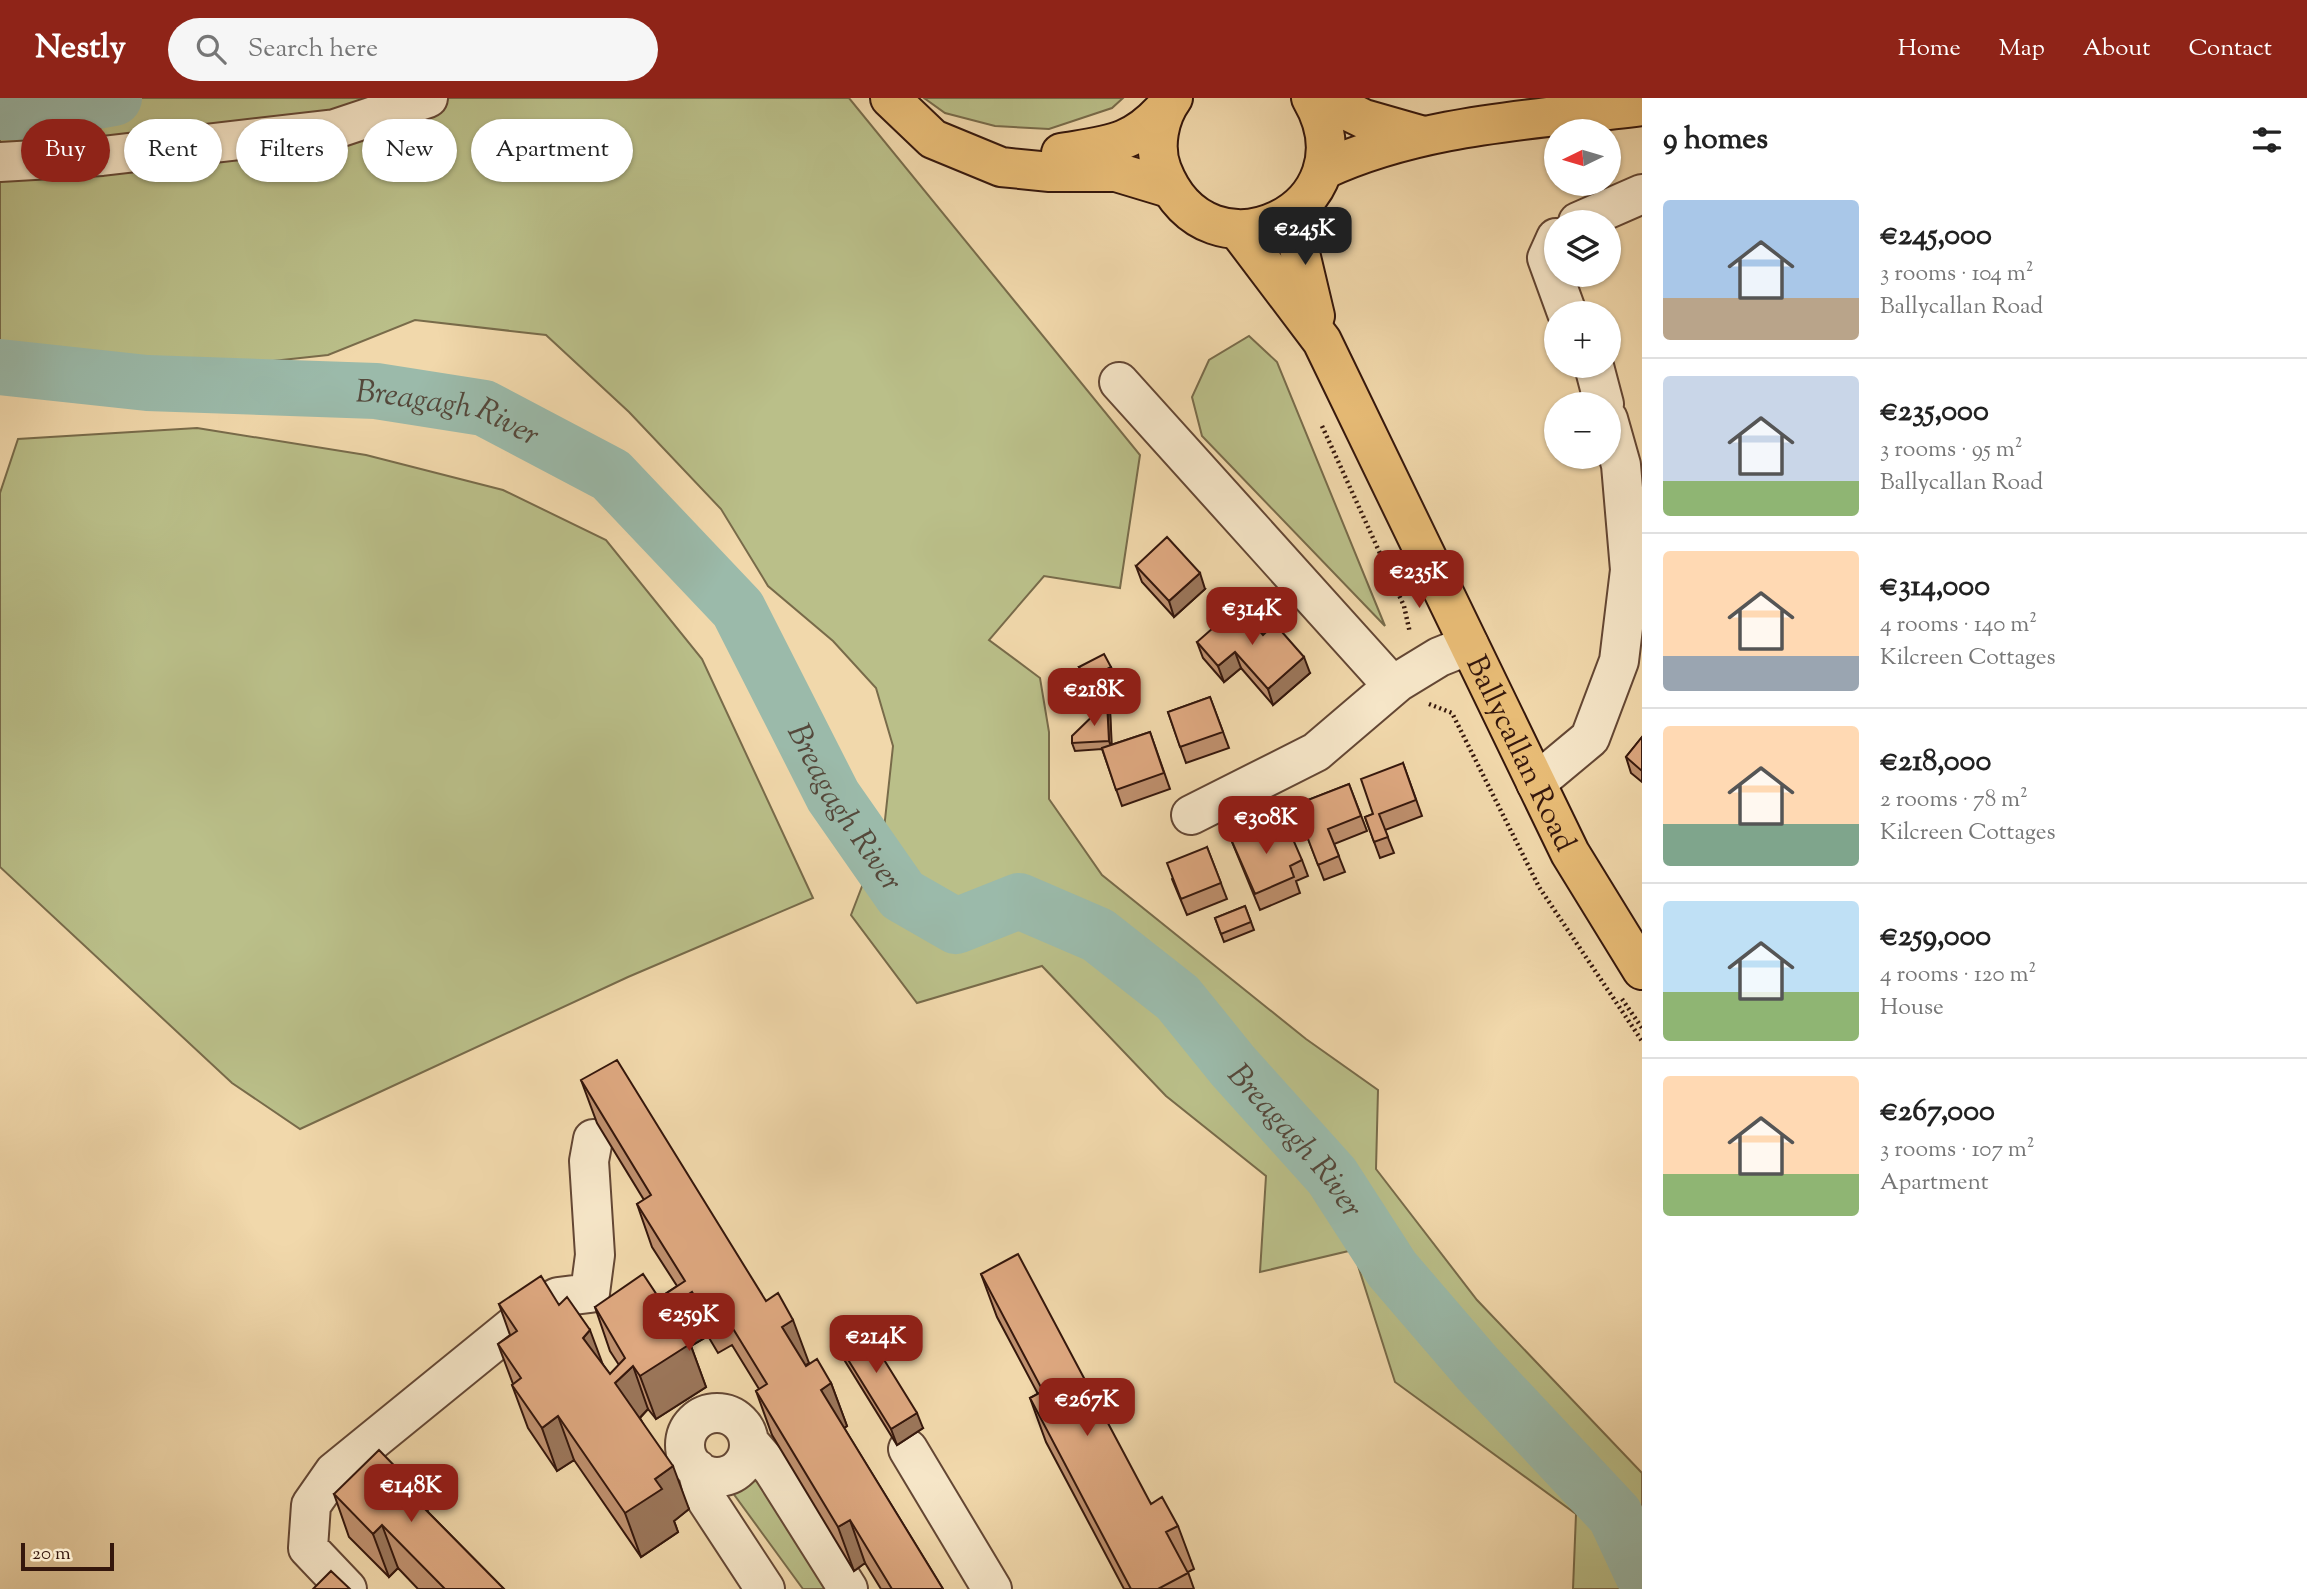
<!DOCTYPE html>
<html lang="en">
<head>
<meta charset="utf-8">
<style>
	:root { --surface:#fff; --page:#f6f6f6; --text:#222; --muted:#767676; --line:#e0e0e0; --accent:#8f2418 }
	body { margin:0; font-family:"Sorts Mill Goudy",serif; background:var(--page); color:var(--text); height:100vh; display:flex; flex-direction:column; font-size:26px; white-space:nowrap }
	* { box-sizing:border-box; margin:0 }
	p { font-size:23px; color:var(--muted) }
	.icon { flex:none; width:38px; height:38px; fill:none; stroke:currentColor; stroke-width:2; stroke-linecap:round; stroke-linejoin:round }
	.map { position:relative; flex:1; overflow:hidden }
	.side { display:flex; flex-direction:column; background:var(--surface); width:665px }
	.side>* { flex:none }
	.hud { position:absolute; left:21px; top:21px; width:665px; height:63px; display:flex; gap:14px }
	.needle { width:46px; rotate:265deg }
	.fabs { position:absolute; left:1544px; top:21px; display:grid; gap:14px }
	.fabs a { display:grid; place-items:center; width:77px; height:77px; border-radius:50%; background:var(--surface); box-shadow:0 2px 5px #0004; font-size:35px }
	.scale { position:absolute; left:21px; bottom:18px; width:93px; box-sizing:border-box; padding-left:7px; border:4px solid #35170c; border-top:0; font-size:19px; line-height:24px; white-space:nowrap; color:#35170c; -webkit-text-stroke:5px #f6e6c8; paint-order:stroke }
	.price { position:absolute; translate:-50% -60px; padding:0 16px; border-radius:14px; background:var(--accent); color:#fff; font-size:23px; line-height:46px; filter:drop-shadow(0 2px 4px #0008) }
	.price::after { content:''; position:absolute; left:50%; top:42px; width:21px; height:16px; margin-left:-10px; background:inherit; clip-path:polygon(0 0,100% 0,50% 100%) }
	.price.active { background:#222; color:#fff }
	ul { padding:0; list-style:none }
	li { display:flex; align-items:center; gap:21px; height:175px; padding:0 21px }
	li+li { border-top:2px solid var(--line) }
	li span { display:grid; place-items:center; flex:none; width:196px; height:140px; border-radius:7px; color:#555 }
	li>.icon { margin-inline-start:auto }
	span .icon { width:84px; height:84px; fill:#fffc; stroke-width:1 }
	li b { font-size:30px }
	h2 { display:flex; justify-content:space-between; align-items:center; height:84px; padding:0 21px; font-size:30px }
	.pill { padding:0 24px; border-radius:32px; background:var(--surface); box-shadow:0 2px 5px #0004; font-size:24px; line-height:63px }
	.pill.active { background:var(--accent); color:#fff }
	header { display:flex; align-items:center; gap:42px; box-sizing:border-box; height:98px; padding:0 35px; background:var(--accent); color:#fff }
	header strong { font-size:33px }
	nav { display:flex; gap:38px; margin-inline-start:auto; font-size:24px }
	.search { width:490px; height:63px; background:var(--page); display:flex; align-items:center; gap:18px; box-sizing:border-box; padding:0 24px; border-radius:38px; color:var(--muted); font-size:26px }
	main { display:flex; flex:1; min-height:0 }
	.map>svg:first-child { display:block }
</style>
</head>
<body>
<header>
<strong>Nestly</strong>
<div class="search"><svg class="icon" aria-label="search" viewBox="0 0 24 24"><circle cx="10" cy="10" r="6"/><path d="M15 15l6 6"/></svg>Search here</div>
<nav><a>Home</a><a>Map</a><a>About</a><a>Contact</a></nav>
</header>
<main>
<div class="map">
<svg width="1642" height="1491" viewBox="0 0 1642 1491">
	<rect width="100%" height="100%" fill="#f1d8ab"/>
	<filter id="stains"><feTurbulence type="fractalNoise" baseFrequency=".00286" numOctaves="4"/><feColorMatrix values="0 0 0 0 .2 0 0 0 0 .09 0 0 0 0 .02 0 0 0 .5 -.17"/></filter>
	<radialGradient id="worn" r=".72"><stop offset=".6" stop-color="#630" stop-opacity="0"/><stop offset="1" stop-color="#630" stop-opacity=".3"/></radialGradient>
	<path fill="#babf89" stroke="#786b4a" stroke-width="2" d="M0,0H849L1140,357L1120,490L1044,478L989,542L1040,580L1049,634V701L1102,777L1306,941L1378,992L1376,1071L1477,1202L1642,1375V1491H1573L1576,1416L1395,1284L1353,1152L1260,1174L1266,1078L1166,998L1042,868L917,905L851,817L884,731L893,648L876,590L833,543L768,488L721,411L629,314L546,237L415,222L328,257L209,270L12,255L0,250Z
		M924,0H1123L1112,10L1049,31L995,28L945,15Z
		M1249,238L1277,264L1385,528L1202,338L1192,299L1209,262Z
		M197,330L366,357L503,392L606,442L702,561L813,800L628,879L300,1031L232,985L0,769V395L18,341Z
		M751,1375L759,1379L830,1491H803L730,1391C733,1378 739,1378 751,1375Z"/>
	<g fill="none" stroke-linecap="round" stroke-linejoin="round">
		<g stroke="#9bbaaa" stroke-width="56">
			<path d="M0,14H36L114,0"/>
			<path id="s1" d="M0,269L147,285L376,293L484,310L611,377L738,511L833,698L902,797L956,828L1019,803L1098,837L1178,900L1233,968L1332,1078L1392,1171L1478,1271L1615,1417L1642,1475"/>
		</g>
		<defs>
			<path id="minor" d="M0,64L102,58L335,31L428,0
				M1578,124L1642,96
				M1556,140L1547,160L1567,215
				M1594,268L1604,306
				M1119,284L1393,588
				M1536,685L1590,640L1619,563L1630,472L1621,367L1608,321
				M1191,717L1316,654L1398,584L1439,559L1469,547
				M685 1347a32 32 0 1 1 64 0a32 32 0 1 1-64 0Z
				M749,1344L773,1372L848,1491
				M908,1351L992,1491
				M697,1371L704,1398L765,1491
				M347,1491L308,1450L311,1407L334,1374L533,1212L558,1199L590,1195L595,1157L589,1063L593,1041"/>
			<g id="major">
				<path d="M890,0L933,41L1001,69L1050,74H1116L1169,90"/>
				<path d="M1173,0C1159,19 1153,49 1162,72C1208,191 1376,111 1311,0"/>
				<path d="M1321,0L1364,21L1420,37"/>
				<path d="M1061,55C1109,47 1133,47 1166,9"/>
				<path d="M1323,72C1422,26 1534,22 1642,8"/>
				<path d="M1291,117L1315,218"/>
				<path id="s2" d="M1238,132L1322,243L1570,755L1642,872"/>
			</g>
		</defs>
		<use href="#minor" stroke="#644734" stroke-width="42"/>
		<use href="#major" stroke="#35170c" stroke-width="42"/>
		<path stroke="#35170c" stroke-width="4.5" stroke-dasharray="2 3.5" stroke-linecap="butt" d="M1322,328L1404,508L1410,535
			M1429,606L1452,615L1539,789L1642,943
			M1622,901L1642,930"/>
		<use href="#minor" stroke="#f6e6c8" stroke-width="38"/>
		<use href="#major" stroke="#e8bc76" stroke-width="38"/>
	</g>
	<path fill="#bf906e" stroke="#35170c" stroke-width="2" d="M1136,468L1205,491L1174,519L1142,484Z
		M1263,537L1310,575L1273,607L1241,570L1224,584L1203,560L1197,544Z
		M1079,569H1111L1114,577L1090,590Z
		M1210,599L1229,650L1186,665L1168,614Z
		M1107,604L1110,612L1111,647L1150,634L1170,691L1122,708L1102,651L1075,653L1072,645Z
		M1642,639V684L1631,675L1626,659Z
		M1403,665L1422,718L1385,732L1394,755L1380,760L1365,719L1373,716Z
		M1349,686L1367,733L1334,746L1345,774L1324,782L1295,707Z
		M1277,738L1302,762L1308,778L1296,783L1300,795L1260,812L1230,739Z
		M1207,749L1227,801L1187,817L1172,781Z
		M1245,808L1254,832L1224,844L1215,820Z
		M581,982L766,1203L809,1265L805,1267L831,1285L847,1328L844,1330L943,1491H881L865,1465L854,1473L772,1337L756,1293L759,1291L732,1247L718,1255L708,1238L691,1248L706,1289L656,1321L648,1311L640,1320L689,1411L674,1423L678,1434L641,1459L574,1362L557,1373L528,1330L512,1287L513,1286L498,1246L510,1237L499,1206L559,1207L610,1276L619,1267L610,1253L595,1209L659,1200L677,1188L652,1149L637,1106L644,1102L597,1025Z
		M981,1176L1151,1406L1178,1428L1194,1471L1188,1474L1194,1491H1124L1046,1344L1030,1300L1038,1296L997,1219Z
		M834,1239L923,1330L897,1347L840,1255Z
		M421,1395L428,1414L504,1491H418L398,1470L389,1479L349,1439L334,1396Z"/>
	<path fill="#9b765a" stroke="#35170c" stroke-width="2" d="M1200,475L1205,491L1174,519L1169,503Z
		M1235,554L1241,570L1224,584L1218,568Z
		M1304,559L1310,575L1273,607L1268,591Z
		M1107,604L1110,612L1112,651L1109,643Z
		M692,1194L708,1238L691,1248L706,1289L656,1321L640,1278L666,1211Z
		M793,1222L809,1265L797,1272L782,1229Z
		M590,1232L606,1275L583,1240Z
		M633,1268L648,1311L631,1329L615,1285Z
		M831,1285L847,1328L836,1335L821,1292Z
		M917,1315L923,1330L897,1347L891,1331Z
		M558,1318L574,1362L557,1373L542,1330Z
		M673,1368L689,1411L674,1423L678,1434L641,1459L625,1415L655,1381Z
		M421,1395L437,1438L415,1401Z
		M850,1422L865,1465L854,1473L838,1429Z
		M382,1427L398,1470L389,1479L373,1436Z"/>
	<path fill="#dea880" stroke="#35170c" stroke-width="2" d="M1167,439L1200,475L1169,503L1136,468Z
		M1238,508L1263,537L1275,526L1304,559L1268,591L1235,554L1218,568L1197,544Z
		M1104,556L1111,569L1087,582L1079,569Z
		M1210,599L1223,634L1180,649L1168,614Z
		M1107,604L1109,643L1072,645V638Z
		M1150,634L1164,675L1116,692L1102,650Z
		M1642,639V673L1626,659Z
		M1403,665L1416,702L1379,716L1388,739L1374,744L1365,719L1373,716L1361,681Z
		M1349,686L1361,718L1328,731L1339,758L1318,767L1295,707Z
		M1270,722L1277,738L1289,732L1302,762L1290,768L1294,779L1255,796L1230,739Z
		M1207,749L1221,785L1181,801L1167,765Z
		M1245,808L1251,824L1221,836L1215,820Z
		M617,962L766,1203L778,1195L793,1222L782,1229L806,1268L817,1261L831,1285L821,1292L943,1491H892L850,1422L838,1429L756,1293L767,1286L716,1203L703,1212L692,1194L666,1211L690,1246L640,1278L633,1268L615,1285L673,1368L655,1381L662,1391L625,1415L558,1318L542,1330L512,1287L521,1280L498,1246L517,1233L499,1206L541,1178L559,1207L567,1199L590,1232L583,1240L610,1276L625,1260L595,1209L643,1176L659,1200L685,1183L637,1106L651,1097L581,982Z
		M1018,1156L1151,1406L1162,1399L1178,1428L1166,1434L1188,1475L1158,1491H1131L1030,1300L1043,1293L981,1176Z
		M860,1223L917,1315L891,1331L834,1239Z
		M379,1352L421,1395L415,1401L504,1491H445L382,1427L373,1436L334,1396Z
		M331,1473L350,1491H313Z"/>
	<g text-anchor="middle" stroke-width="7" stroke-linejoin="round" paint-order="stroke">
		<g font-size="30" fill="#35170c" stroke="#f6e6c8">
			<text dy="10" stroke="none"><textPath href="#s2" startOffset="597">Ballycallan Road</textPath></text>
		</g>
		<g font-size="32" font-style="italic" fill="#54483b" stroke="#f6e6c8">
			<text dy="11" stroke="none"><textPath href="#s1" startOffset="452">Breagagh River</textPath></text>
			<text dy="11" stroke="none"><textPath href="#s1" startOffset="1040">Breagagh River</textPath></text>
			<text dy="11" stroke="none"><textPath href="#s1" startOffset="1648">Breagagh River</textPath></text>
		</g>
	</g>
	<rect width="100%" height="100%" filter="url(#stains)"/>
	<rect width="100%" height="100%" fill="url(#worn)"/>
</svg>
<div class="fabs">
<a><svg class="needle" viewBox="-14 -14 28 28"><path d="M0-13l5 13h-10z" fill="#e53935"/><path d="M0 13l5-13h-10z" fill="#767676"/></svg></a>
<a><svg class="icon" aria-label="layers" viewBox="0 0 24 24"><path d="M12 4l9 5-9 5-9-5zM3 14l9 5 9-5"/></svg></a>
<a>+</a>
<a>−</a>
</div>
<div class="scale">20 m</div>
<b class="price active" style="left:1305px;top:169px">€245K</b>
<b class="price" style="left:1419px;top:512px">€235K</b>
<b class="price" style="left:1252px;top:549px">€314K</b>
<b class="price" style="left:1094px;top:630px">€218K</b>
<b class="price" style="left:1266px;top:758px">€308K</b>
<b class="price" style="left:689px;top:1255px">€259K</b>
<b class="price" style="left:876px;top:1277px">€214K</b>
<b class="price" style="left:1087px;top:1340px">€267K</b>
<b class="price" style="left:411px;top:1426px">€148K</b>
<div class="hud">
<a class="pill active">Buy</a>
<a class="pill">Rent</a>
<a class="pill">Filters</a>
<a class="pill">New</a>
<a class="pill">Apartment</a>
</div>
</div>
<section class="side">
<h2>9 homes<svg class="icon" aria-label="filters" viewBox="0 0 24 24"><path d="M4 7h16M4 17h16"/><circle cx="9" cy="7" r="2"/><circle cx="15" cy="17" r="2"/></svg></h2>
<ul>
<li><span style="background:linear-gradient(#a9c7e8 70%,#b9a48a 0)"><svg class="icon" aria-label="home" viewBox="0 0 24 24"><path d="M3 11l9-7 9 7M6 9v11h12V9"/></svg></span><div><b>€245,000</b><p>3 rooms · 104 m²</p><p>Ballycallan Road</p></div></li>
<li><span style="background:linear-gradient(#c9d6e8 75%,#8fb573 0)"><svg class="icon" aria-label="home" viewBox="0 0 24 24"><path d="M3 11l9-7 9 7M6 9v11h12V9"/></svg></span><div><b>€235,000</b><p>3 rooms · 95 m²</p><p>Ballycallan Road</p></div></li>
<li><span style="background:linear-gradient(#ffd9b3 75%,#9aa5b1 0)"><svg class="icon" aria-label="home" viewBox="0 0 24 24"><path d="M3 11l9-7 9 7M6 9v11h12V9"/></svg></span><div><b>€314,000</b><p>4 rooms · 140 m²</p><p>Kilcreen Cottages</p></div></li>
<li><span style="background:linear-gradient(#ffd9b3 70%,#7fa58c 0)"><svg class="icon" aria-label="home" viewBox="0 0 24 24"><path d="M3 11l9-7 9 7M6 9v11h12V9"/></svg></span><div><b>€218,000</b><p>2 rooms · 78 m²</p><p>Kilcreen Cottages</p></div></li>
<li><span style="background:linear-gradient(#bfe0f5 65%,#8fb573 0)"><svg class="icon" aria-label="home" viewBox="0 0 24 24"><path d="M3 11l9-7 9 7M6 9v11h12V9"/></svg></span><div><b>€259,000</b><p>4 rooms · 120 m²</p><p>House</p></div></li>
<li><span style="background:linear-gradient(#ffd9b3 70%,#8fb573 0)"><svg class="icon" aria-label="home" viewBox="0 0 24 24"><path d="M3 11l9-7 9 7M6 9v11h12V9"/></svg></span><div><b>€267,000</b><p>3 rooms · 107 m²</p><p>Apartment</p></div></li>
</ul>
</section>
</main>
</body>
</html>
